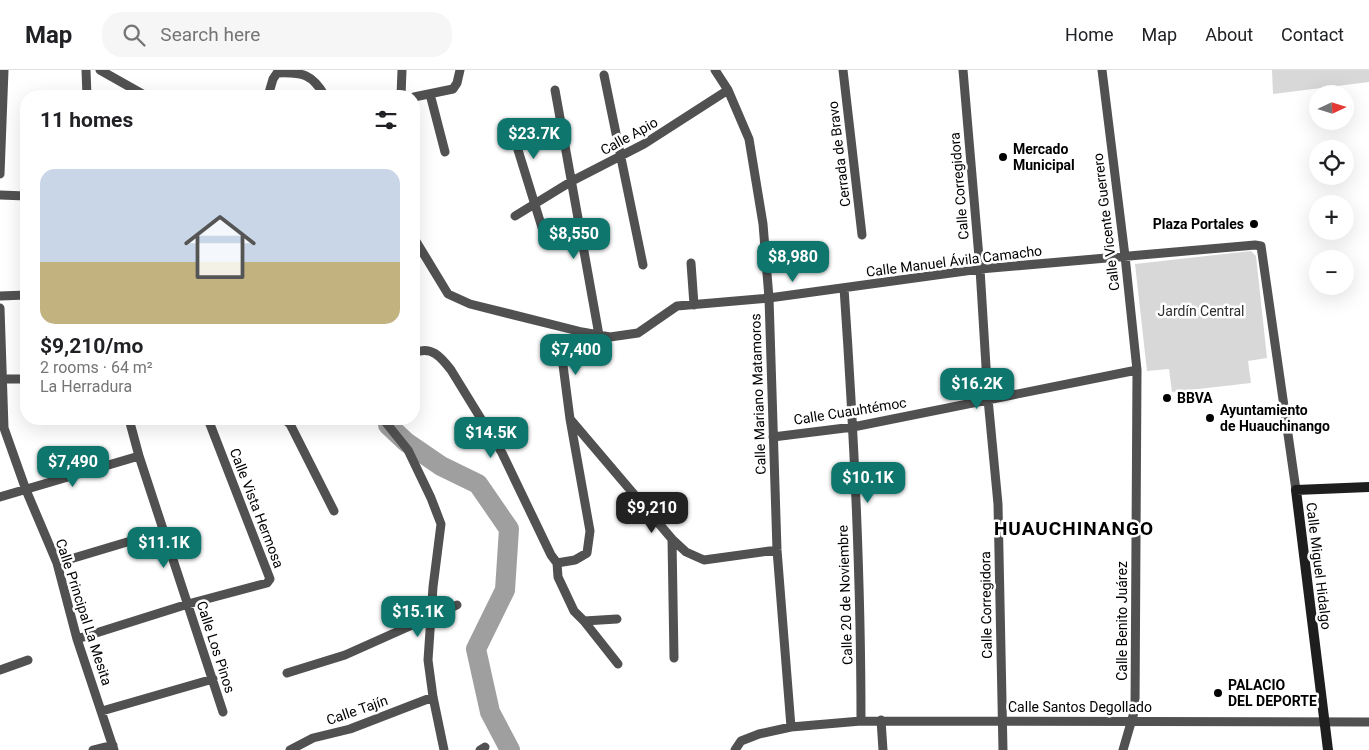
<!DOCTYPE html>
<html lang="en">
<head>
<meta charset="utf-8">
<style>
	:root { --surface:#fff; --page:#f6f6f6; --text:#202124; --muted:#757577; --line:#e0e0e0; --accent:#0f766e }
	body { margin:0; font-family:Roboto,sans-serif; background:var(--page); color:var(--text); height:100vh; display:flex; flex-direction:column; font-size:19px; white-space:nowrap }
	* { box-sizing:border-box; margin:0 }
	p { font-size:16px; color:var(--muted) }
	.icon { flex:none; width:28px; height:28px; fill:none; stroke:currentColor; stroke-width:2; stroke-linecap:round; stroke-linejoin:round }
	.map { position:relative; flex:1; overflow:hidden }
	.details { position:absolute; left:20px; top:20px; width:400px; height:335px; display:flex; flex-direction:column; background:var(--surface); border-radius:20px; box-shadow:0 5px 20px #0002 }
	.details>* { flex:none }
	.needle { width:32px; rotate:86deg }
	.fabs { position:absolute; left:1309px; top:15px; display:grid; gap:10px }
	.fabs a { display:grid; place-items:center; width:45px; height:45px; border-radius:50%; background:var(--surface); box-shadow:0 5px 20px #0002; font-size:25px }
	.price { position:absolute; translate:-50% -42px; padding:0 11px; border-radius:10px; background:var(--accent); color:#fff; font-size:16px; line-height:32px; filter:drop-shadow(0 1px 2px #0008) }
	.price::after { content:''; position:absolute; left:50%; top:30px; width:15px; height:11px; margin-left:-8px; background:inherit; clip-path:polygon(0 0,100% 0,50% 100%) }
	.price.current { background:#222; color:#fff }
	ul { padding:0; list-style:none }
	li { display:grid; align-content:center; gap:10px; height:265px; padding:0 20px }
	li span { display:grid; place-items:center; height:155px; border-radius:15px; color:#555 }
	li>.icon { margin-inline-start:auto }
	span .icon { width:90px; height:90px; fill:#fffc; stroke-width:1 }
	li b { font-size:21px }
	h2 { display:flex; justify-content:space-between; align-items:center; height:60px; padding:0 20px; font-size:21px }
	header { display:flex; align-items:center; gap:30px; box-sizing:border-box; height:70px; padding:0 25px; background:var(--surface); border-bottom:1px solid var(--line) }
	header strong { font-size:24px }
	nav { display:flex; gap:28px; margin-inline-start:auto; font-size:18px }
	.search { width:350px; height:45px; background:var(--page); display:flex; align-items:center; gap:12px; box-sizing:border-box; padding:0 18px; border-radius:20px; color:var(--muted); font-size:19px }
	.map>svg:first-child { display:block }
</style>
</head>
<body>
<header>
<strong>Map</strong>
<div class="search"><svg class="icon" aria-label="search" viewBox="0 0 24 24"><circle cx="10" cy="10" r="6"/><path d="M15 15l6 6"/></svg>Search here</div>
<nav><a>Home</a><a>Map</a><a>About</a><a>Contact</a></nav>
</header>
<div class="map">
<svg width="1369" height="680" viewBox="0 0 1369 680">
	<rect width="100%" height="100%" fill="#fff"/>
	<path fill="#d8d8d8" d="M1272,0H1369V12L1273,24Z
		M1251,181L1256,186L1267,288L1248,291L1251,313L1172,322L1169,299L1147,301L1135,194Z"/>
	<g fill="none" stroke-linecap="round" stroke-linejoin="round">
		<path stroke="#9f9f9f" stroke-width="20" d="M388,355L406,372L441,396L478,414L509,459L505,520L476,579L490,642L510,680"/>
		<path stroke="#515151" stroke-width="9" d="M86,0L87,26
			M100,0L146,26
			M715,0L728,20L749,69L763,154L769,228L777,480L791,657
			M843,0L862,165
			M963,0L980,199L988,329L998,434L1003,680
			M1102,0L1125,186L1137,300L1135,639L1123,680
			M604,5L643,195
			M555,20L599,265
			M430,24L445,82
			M268,26L273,9L277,3C303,2 312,4 325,26
			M401,26L402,0
			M414,27L453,19L457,13L460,0
			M510,54L544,164
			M0,104L4,0
			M0,125L26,126
			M515,146L572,111L644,74L728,20
			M414,168L448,224L470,234L582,262L610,267L638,263L677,236L769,228L980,199L1255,175L1261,176L1296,420
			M691,193L694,235
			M844,218C854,362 861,506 861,651
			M0,226L26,225
			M0,238L4,358L26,420L57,493L77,569L114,680
			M414,283C431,275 441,287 451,300L502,383L551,485L557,493L558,507L574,541L584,551L618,594
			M2,309H26
			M129,349L139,386L223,642
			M284,349L290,354L334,441
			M383,349L408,380L431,428L441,454L433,517L428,590L433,627L444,680
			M570,349L672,469L686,482L704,490L777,480
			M773,367L853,357L1137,300
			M0,427L139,386
			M672,469L674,588
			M57,493L164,461
			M557,493L575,490L587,483L590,461L570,349L563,295L568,280L582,262
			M584,551L617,549
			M77,569L188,534L267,513L270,509L208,349
			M0,600L28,590
			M287,603L345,585L457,535
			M102,641L213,609
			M881,650L883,680
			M93,680L113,675
			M290,680L313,668L350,659L433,627
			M480,680L485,677
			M735,680L741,671L759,664L791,657L861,651L1369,652"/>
		<path stroke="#1e1e1e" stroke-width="10" d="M1328,680L1296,420L1369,417"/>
	</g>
	<g fill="#000" stroke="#fff" stroke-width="2">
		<circle cx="1003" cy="87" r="5"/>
		<circle cx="1254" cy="154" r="5"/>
		<circle cx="1167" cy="328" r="5"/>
		<circle cx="1210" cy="348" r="5"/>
		<circle cx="1218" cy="623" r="5"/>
	</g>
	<g text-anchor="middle" stroke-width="5" stroke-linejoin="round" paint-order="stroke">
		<g font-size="14" fill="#000" stroke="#fff">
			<text transform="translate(629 66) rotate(-29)" y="5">Calle Apio</text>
			<text transform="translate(839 84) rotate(-97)" y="5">Cerrada de Bravo</text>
			<text transform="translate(959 116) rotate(-95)" y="5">Calle Corregidora</text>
			<text transform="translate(1106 152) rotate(-97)" y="5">Calle Vicente Guerrero</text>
			<text transform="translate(954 191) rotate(-7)" y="5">Calle Manuel Ávila Camacho</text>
			<text transform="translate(758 324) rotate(-92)" y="5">Calle Mariano Matamoros</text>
			<text transform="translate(850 341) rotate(-9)" y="5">Calle Cuauhtémoc</text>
			<text transform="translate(257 438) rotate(69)" y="5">Calle Vista Hermosa</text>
			<text transform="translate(1319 496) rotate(83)" y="5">Calle Miguel Hidalgo</text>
			<text transform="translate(845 525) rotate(-92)" y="5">Calle 20 de Noviembre</text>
			<text transform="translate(986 535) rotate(-91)" y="5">Calle Corregidora</text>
			<text transform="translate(84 542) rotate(72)" y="5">Calle Principal La Mesita</text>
			<text transform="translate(1122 551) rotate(-90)" y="5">Calle Benito Juárez</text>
			<text transform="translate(216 577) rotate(72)" y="5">Calle Los Pinos</text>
			<text x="1080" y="642">Calle Santos Degollado</text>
			<text transform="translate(357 640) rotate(-19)" y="5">Calle Tajín</text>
		</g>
		<g font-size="14" font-weight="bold" fill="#000" stroke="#fff" text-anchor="start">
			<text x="1013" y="84">Mercado<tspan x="1013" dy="16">Municipal</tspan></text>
			<text x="1244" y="159" text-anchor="end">Plaza Portales</text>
			<text x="1177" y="333">BBVA</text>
			<text x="1220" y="345">Ayuntamiento<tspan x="1220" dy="16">de Huauchinango</tspan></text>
			<text x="1228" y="620">PALACIO<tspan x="1228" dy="16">DEL DEPORTE</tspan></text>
		</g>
		<g font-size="14" fill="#2f2f2f" stroke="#fff">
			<text x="1201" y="246">Jardín Central</text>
		</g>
		<g font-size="19" font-weight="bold" letter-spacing="1" fill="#000" stroke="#fff">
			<text x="1074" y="465">HUAUCHINANGO</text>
		</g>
	</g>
</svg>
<div class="fabs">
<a><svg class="needle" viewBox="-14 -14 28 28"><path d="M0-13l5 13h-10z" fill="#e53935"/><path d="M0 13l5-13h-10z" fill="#757577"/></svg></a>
<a><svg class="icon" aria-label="locate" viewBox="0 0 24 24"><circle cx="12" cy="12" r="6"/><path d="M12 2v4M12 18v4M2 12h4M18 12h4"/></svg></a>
<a>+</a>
<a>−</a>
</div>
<b class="price" style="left:534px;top:90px">$23.7K</b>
<b class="price" style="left:574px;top:190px">$8,550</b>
<b class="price" style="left:793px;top:213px">$8,980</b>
<b class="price" style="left:576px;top:306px">$7,400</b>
<b class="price" style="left:977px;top:340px">$16.2K</b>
<b class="price" style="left:491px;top:389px">$14.5K</b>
<b class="price" style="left:73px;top:418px">$7,490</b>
<b class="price" style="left:868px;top:434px">$10.1K</b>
<b class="price current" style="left:652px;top:464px">$9,210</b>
<b class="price" style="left:164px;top:499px">$11.1K</b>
<b class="price" style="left:418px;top:568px">$15.1K</b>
<section class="details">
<h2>11 homes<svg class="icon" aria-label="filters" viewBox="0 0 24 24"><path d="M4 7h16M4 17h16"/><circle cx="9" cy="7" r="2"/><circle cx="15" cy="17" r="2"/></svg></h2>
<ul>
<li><span style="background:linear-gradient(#c9d6e8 60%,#c2b280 0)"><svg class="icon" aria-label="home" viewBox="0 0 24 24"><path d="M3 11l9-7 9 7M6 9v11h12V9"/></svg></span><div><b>$9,210/mo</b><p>2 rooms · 64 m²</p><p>La Herradura</p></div></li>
</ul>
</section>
</div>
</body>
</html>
